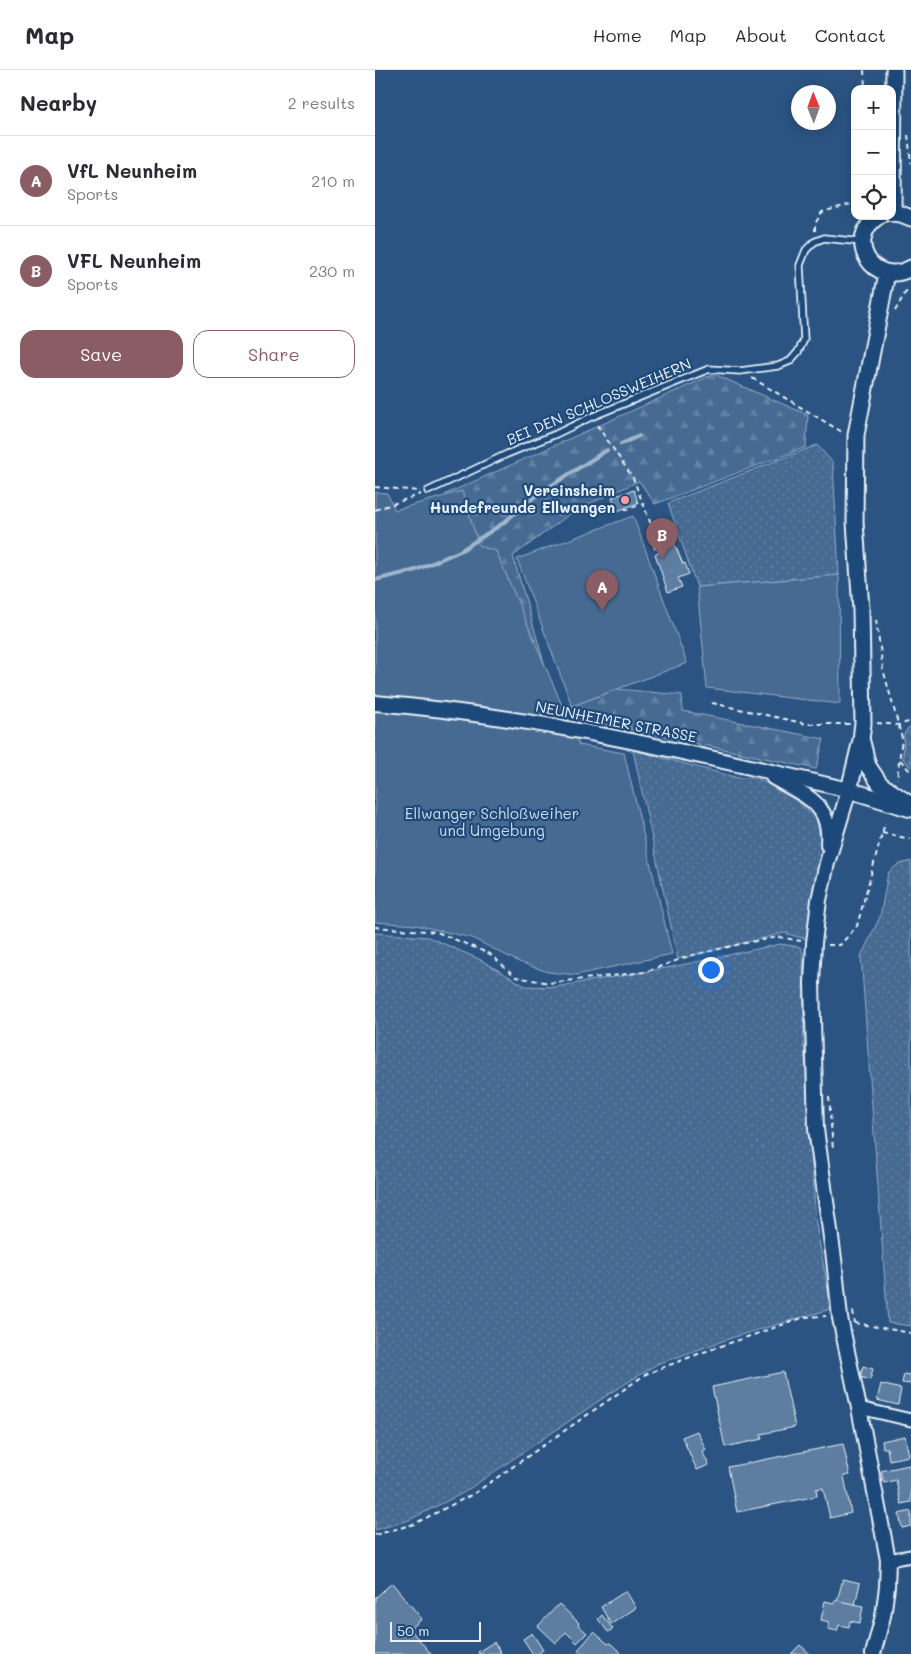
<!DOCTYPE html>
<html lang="en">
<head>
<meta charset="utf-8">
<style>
  body { margin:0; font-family:Mali,sans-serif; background:#f7f7f7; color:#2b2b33 }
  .controls { position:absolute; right:15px; top:15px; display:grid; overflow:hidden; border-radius:10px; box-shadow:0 2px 12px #0003 }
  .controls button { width:45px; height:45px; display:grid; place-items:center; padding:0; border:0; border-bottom:1px solid #e1e1e2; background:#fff; color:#2b2b33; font:25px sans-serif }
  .compass { position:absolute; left:416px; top:15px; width:45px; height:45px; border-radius:50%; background:#fff; box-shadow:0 2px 12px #0003; rotate:359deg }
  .scale { position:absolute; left:15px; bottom:12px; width:91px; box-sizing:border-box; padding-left:5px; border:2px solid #e8f1f8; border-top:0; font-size:14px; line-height:18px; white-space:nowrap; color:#e8f1f8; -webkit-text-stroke:4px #1f4a7a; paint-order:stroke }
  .you { position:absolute; left:335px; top:899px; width:18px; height:18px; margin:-12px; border:4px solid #fff; border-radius:50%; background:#1a73e8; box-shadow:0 0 0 8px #1a73e833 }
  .badge { display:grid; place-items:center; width:32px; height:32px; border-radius:50%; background:#8a5d65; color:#fff; font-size:16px; font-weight:700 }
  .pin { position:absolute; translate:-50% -41px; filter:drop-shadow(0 1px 2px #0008) }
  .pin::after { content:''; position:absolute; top:26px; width:18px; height:15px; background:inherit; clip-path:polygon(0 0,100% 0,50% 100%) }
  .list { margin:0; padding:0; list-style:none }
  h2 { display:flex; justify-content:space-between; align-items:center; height:65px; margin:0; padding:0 20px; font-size:21px }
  h2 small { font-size:16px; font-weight:400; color:#7c7c81 }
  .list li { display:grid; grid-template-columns:32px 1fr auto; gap:15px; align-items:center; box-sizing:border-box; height:90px; padding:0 20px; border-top:1px solid #e1e1e2 }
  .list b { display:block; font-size:19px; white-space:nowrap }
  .list p { margin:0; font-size:16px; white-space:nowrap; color:#7c7c81 }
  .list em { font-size:16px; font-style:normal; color:#7c7c81 }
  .actions { display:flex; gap:10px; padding:15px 20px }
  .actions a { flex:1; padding:11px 0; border:1px solid #8a5d65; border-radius:15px; text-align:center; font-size:18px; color:#8a5d65 }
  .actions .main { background:#8a5d65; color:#fff }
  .icon { flex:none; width:28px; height:28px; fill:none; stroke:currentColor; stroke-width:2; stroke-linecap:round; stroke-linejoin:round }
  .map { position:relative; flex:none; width:536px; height:1584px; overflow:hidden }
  header { display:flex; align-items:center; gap:30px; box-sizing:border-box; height:70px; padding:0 25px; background:#fff; border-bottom:1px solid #e1e1e2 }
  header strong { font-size:24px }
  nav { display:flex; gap:28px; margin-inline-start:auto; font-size:18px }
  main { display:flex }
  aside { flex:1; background:#fff }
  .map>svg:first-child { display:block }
</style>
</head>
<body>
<header>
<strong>Map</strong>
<nav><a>Home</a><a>Map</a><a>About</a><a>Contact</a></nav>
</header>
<main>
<aside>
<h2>Nearby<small>2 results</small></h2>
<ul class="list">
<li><span class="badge">A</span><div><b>VfL Neunheim</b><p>Sports</p></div><em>210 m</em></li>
<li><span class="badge">B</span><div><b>VFL Neunheim</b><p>Sports</p></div><em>230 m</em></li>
</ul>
<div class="actions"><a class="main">Save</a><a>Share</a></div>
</aside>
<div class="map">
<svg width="536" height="1584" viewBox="0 0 536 1584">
  <defs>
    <pattern id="grass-dots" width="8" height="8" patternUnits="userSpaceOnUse" patternTransform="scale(1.25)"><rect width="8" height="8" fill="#476b93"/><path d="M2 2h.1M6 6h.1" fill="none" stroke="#6281a3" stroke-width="1.8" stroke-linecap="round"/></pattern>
    <pattern id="forest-firs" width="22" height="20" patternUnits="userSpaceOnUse" patternTransform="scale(1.25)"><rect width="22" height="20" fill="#476b93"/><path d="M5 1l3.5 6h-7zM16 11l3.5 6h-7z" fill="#6281a3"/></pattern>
  </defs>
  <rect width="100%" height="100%" fill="#2b5482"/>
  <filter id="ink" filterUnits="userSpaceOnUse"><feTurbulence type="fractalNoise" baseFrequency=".02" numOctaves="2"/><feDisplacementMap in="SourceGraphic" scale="10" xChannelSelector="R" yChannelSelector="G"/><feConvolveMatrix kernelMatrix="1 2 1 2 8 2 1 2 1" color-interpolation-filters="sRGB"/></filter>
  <g filter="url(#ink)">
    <g fill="url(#grass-dots)" stroke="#98aec6">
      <path d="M442,375l16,18 6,112 -142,12 -29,-84z"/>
      <path d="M536,657v41l-8,-9 1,-25 4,-6z"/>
      <path d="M258,680l105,28h19l40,23 19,17 6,27 -16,94 -22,-6 -106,26z"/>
      <path d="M536,791v465l-23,-3 -27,-367 19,-39 8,-44 9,-8z"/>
      <path d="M0,863l53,4 51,22 46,27 30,1 117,-20 108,-23 20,3 3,6 1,92 12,179 15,83 -1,2 -6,2 -87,25 -80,28 -45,28 -149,101 -54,27 -34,10z"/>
    </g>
    <g fill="url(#forest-firs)" stroke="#98aec6">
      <path d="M339,304l94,41 -2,32 -151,57 -16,-23 -65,30 -61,45 39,134 -104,-132 -2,-64z"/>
      <path d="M242,619l65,6 1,16 141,28 -8,30 -243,-52 -1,-11z"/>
    </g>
    <g fill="#476b93" stroke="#98aec6">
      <path d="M87,421l17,55 17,5 83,194 45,8 48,201 -96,21 -28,-3 -29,-10 -47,-24 -56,-13 -41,-3v-430l12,1 8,17z"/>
      <path d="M258,446l54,147 -115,43 -55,-147z"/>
      <path d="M464,505l1,129 -133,-16 -10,-101z"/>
    </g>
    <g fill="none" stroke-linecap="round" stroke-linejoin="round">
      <g stroke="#a0b6cb" stroke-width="4">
        <path d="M246,374l18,-8"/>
        <path d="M0,510l41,-10 44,-19 42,-27 36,-30 69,-44"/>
      </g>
    </g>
    <g fill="#5d7da1" stroke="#e8f1f8">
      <path d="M259,420l4,13 -21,8 -5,-14z"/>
      <path d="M296,466l12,28 2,-1 4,11 -11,4 4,9 -14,5 -13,-38 4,-1 -4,-11z"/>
      <path d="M488,1296l10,3 -3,11 -10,-3z"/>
      <path d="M408,1302l12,55 -34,7 1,5 -37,8 -13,-60z"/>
      <path d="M529,1304l7,1v9l-9,-1z"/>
      <path d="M506,1314l20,5 -3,16 -21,-5z"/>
      <path d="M322,1361l9,19 -4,1 7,14 -12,5 -15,-33z"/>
      <path d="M530,1366l4,20 -20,4 -2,-12h-4l-1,-7z"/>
      <path d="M468,1374l7,31 -6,1 7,37 -21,5 -7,-30 -7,1 1,7 -80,16 -9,-45z"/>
      <path d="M534,1395l2,7v30l-10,2 -5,-24 -12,3 -3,-12z"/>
      <path d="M536,1441v15l-9,2 -3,-14z"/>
      <path d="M468,1509l17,4 -5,22 -18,-4z"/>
      <path d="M17,1513l30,36 -12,10 21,25h-56v-56z"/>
      <path d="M251,1521l10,17 -25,16 -10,-17z"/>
      <path d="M460,1530l28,6 -3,17 -10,-2 -1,6 -10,-2 -2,6 -9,-2 1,-7 -8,-2 4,-19 9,2z"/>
      <path d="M184,1534l20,19 -1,2 9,8 -10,10 -11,-11 -10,11 -18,-17z"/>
      <path d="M227,1545l11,14 -5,3 -10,-13z"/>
      <path d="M219,1562l14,12 2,-1 12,11h-40l-4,-4z"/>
      <path d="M157,1563l11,17 -6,4h-4l-10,-15z"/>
      <path d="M119,1572l7,11 -22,1 -1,-2z"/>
      <path d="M425,1575l10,9h-19z"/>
    </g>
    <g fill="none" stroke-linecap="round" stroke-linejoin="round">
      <defs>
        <path id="service" d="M53,421l79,-37 49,-20 35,-17 118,-48 31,2 38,-5 12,-5 8,-9 6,-12 -4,-75 6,-15 8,-8 10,-4 38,4"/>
        <g id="minor">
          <path d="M484,1338l52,12"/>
          <path d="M513,1490l23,-4"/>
        </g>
        <g id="tertiary">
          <path d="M0,633c161,13 317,50 474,87l-22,73 -8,37 -5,43 -2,40 4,146 18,130 6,59 19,90 29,152 -1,27 -4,29 -10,38"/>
          <path d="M398,707c30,18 59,25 55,68"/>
        </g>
        <g id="secondary">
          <path d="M517,143l9,1 10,4"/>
          <path d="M518,143l1,-143"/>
          <path d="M504,146c-36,23 -6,73 32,52"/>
          <path d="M512,203l-31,162 -1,87 6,88 2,113 -2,17 -12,50 62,19"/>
          <path d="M487,672l6,24 12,18 31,21"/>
        </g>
      </defs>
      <use href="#service" stroke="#e8f1f8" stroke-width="9"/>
      <use href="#minor" stroke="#e8f1f8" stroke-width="15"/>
      <use href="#tertiary" stroke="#e8f1f8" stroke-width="18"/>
      <use href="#secondary" stroke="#e8f1f8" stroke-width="19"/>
      <g stroke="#e8f1f8" stroke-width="2" stroke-dasharray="5 4" stroke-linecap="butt">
        <path d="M489,0l1,19"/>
        <path d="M533,65l3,28"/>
        <path d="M440,161v-7l7,-12 33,-9"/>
        <path d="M520,241l10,-18 6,-4"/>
        <path d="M377,308l90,54"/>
        <path d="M222,355l36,53 19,49 8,-3"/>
        <path d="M0,417l45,4"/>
        <path d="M250,438l1,2 18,-7"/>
        <path d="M0,440l46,-16"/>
        <path d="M277,457l1,17 4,9"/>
        <path d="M501,550l7,49 19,69 -5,41"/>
        <path d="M337,633l95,21h43"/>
        <path d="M502,653l22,2 12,-4"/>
        <path d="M525,690l11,12"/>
        <path d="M507,763l29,6"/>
        <path d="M0,857l62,5 53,22 26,23 33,6 96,-11 44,-16 56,-13 34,-6 22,4"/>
        <path d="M453,875h12l17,-19 28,-103"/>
        <path d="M454,1027l4,53"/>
        <path d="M478,1241l2,12"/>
        <path d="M480,1253l56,10"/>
        <path d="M0,1465l39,-11 61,-31 171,-119 55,-21 104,-36 21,-1"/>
      </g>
      <use href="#service" stroke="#1f4a7a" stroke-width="5.5"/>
      <use href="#minor" stroke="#1f4a7a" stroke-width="11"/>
      <use href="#tertiary" stroke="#1f4a7a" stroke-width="14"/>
      <use href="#secondary" stroke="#1f4a7a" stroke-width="15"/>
    </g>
  </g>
  <circle fill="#ff9aa2" stroke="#1f4a7a" stroke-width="2" cx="250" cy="430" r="5"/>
  <g text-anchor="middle" stroke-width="4.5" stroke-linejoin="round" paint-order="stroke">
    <g font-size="15" fill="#e8f1f8" stroke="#1f4a7a">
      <text transform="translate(224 332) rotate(-23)" y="5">BEI DEN SCHLOSSWEIHERN</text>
      <text transform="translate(241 652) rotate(11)" y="5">NEUNHEIMER STRASSE</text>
    </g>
    <g font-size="15" font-weight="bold" fill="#e8f1f8" stroke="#1f4a7a" text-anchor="end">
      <text x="240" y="426">Vereinsheim<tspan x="240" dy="17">Hundefreunde Ellwangen</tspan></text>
    </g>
    <g font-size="15" fill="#d0dde9" stroke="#1f4a7a">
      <text x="117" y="749">Ellwanger Schloßweiher<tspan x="117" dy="17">und Umgebung</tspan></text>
    </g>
  </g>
</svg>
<div class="controls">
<button>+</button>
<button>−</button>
<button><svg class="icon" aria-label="locate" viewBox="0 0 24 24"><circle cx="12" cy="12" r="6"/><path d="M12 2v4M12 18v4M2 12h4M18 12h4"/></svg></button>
</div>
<svg class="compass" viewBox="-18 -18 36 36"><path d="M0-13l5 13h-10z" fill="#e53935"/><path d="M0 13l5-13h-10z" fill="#7c7c81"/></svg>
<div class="scale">50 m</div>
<div class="you"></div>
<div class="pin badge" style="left:227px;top:541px">A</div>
<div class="pin badge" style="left:287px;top:489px">B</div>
</div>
</main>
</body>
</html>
